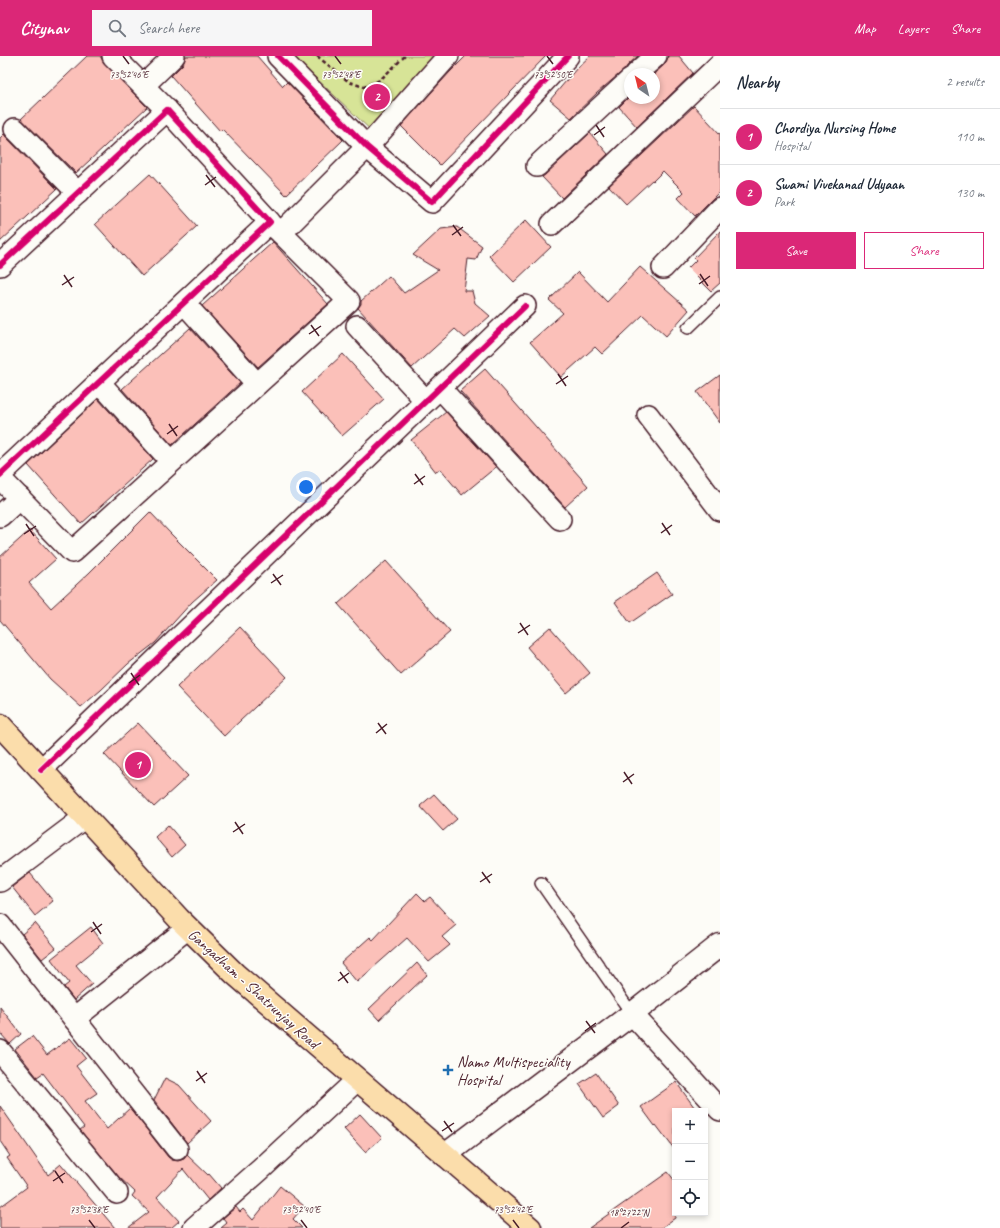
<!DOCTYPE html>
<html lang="en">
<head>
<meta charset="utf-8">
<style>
  body { margin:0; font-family:Caveat,sans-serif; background:#f6f6f7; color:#1f2937 }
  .controls { position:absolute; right:12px; bottom:12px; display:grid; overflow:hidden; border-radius:0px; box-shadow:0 2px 6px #0003 }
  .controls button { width:36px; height:36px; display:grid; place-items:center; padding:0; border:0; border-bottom:1px solid #e0e1e3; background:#fff; color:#1f2937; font:20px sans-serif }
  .compass { position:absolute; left:624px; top:12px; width:36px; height:36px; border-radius:50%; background:#fff; box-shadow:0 2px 6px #0003; rotate:325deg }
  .you { position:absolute; left:306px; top:431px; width:14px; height:14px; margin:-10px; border:3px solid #fff; border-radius:50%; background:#1a73e8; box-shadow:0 0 0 6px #1a73e833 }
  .badge { display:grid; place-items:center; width:26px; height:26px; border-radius:50%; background:#db2777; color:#fff; font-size:13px; font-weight:700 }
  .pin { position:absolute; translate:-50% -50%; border:2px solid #fff; box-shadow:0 1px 4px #0006 }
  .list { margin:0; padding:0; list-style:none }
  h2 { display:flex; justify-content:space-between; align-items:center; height:52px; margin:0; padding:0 16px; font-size:17px }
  h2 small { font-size:13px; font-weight:400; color:#747a83 }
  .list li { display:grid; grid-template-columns:26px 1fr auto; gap:12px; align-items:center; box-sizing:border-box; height:56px; padding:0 16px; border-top:1px solid #e0e1e3 }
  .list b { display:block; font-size:15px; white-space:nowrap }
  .list p { margin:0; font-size:13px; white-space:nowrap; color:#747a83 }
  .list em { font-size:13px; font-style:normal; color:#747a83 }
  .actions { display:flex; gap:8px; padding:12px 16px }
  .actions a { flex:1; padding:9px 0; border:1px solid #db2777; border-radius:0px; text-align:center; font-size:14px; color:#db2777 }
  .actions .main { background:#db2777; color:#fff }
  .icon { flex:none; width:22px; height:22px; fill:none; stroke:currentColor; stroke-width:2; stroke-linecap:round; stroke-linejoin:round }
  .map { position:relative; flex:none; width:720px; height:1172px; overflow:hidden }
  header { display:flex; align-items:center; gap:24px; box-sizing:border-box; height:56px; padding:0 20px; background:#db2777; color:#fff }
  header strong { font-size:19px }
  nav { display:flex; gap:22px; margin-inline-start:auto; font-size:14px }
  .search { width:280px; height:36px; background:#f6f6f7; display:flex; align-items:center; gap:10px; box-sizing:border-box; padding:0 14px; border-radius:0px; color:#747a83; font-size:15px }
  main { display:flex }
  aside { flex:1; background:#fff }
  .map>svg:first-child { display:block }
</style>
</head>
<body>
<header>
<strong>Citynav</strong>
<div class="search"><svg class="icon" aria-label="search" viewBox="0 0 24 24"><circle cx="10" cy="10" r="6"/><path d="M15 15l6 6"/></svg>Search here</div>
<nav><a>Map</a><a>Layers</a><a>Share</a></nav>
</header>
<main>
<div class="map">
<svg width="720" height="1172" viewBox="0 0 720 1172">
  <rect width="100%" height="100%" fill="#fdfcf7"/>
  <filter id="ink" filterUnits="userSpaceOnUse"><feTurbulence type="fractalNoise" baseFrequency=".025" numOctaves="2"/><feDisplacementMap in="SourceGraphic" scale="8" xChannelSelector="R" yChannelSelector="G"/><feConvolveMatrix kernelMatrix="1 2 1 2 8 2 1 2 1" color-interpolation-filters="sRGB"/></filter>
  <g filter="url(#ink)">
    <path fill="#d7e497" stroke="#908261" d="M293,0h165l-79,82z"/>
    <g fill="#fbc0b9" stroke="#4a1f2b">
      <path d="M87,0h13l5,8 42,43 -71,66 -55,-54z"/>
      <path d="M186,0h71l26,30 4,-4 56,58 -57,55 -64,-66 -2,2 -49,-55 12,-12z"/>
      <path d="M466,0h80l-106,109 -39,-39 49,-54z"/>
      <path d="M590,0h48l-10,9 -3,4 -28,24 -26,25 -21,-18 27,-32z"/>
      <path d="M668,0h11l14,17 -56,54 -18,-20 11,-11v2h24v-24l10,-9 3,-5z"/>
      <path d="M694,50l26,28v57l-25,25 -17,-18 6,-6 -21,-21 -10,10 -1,-1 -26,24 -17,-18z"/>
      <path d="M590,77l18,21 -46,44 -20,-21 3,-2z"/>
      <path d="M4,78l2,3 51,52 -57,53v-104z"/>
      <path d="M150,118l47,52 -55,50 -47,-52z"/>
      <path d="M526,164l25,27 -37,35 -25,-26z"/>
      <path d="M457,171l25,19 -6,14 -8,-1 -4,32h8l3,12 15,13 -25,22 -10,-9 -43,39 -54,-60 3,-4v-3l28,-25 15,17 34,-23 -25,-15 28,-26z"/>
      <path d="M720,175v52l-9,8 -23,-23 8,-8 -2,-2z"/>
      <path d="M273,186l55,62 -70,63 -56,-61z"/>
      <path d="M640,211l49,43 -23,26 -23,-21 -41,39 -7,-7 -34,30 -31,-35 33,-29 -14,-13 29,-28 29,30z"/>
      <path d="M190,272l50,55 -68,62 -50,-56z"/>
      <path d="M343,298l41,45 -42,37 -40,-44z"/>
      <path d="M485,313l103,117 -23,21 -105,-116z"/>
      <path d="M720,319v48l-23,-31z"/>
      <path d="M98,343l55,60 -72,65 -53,-59z"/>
      <path d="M446,356l50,55 -34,28 -22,-26 -4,3 -25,-32z"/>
      <path d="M150,456l21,22 46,46 -25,22 -37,41 -27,21 -27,26 -20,17 -31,-28 -50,-59v-63l30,-27 26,29 -27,24 22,25 38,-35z"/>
      <path d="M386,505l64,71 -49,43 -63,-71z"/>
      <path d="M657,517l15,21 -42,29 -15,-21z"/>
      <path d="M240,571l47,50 -63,59 -47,-49z"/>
      <path d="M550,571l40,46 -24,20 -39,-46z"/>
      <path d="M138,667l50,53 -34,31 -50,-53z"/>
      <path d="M434,738l23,25 -14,12 -23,-25z"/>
      <path d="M168,769l17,20 -13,12 -17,-20z"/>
      <path d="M30,817l23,28 -18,15 -23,-29z"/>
      <path d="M417,837l8,8 5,-4 26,28 -14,12 8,8 -21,17 -22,-24 -50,44 -16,-19 29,-26 3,3z"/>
      <path d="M35,867l21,25 -14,11 -20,-25z"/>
      <path d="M91,871l12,16 -27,22 16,19 -18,16 -10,-13 5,-4 -18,-24z"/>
      <path d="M417,907l10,12 -48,45 -10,-11z"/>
      <path d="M0,951l21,27 -11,10 -10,-11z"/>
      <path d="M32,980l15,19 23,-17 5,6 11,14 -10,8 21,27 -12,8 22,28 23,-21 38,49 4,3 6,1 6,-2 3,-4 21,20 1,-1 12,14 -13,12 -25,-31 -26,28 22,24 -8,7h-43l21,-16 -17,-16 3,-4 -16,-15 -39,-47 4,-3 -41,-54 -6,4 -22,-28z"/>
      <path d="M596,1017l23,33 -16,12 -24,-34z"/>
      <path d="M165,1022l14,7 32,36 -24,22 -33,-43z"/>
      <path d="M676,1026l21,29h-22v39l-19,-25 -1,1 -14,-19z"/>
      <path d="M0,1050l48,69 13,-11 54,64h-115v-21l27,-20 -20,-29 3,-2 -10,-15z"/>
      <path d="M360,1058l22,24 -17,14 -21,-23z"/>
      <path d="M668,1116l7,9v37l-14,10h-72z"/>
      <path d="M280,1130l24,20 -11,13 9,9h-81l6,-5 -4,-5 13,-11 4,5 3,-3 10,11z"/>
    </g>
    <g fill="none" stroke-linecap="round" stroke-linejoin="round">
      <defs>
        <g id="service">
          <path d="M688,272l32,-31"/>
          <path d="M541,827l91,131"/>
        </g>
        <g id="minor">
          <path d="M113,0l54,54"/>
          <path d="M278,0l89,91 65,55 136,-146"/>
          <path d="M636,18l20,-18"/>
          <path d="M143,30l31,-30"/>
          <path d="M15,73l63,64"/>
          <path d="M537,110l93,-86"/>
          <path d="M271,168l10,9 86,-86 81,-91"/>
          <path d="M552,168l168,-160"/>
          <path d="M0,209l167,-155 103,112 -270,253"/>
          <path d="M663,212l57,-60"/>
          <path d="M184,247l73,81"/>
          <path d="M357,270l69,75"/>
          <path d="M99,326l72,79"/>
          <path d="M440,332l120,131"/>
          <path d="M648,359l72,95"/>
          <path d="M0,422l72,74 277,-251 -68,-68"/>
          <path d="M0,460l20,-18"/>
          <path d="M41,714l484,-464"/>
          <path d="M0,825l85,-64"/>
          <path d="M0,869l177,224"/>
          <path d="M632,958l88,96"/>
          <path d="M74,963l114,-91"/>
          <path d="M0,995l117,142"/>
          <path d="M194,1172l66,-58 97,-90"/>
        </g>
        <path id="tertiary" d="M445,1099l187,-141 88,-69"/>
        <path id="primary" d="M0,669l179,194 56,55 295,254"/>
      </defs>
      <use href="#service" stroke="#4a1f2b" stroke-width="14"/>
      <use href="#minor" stroke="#4a1f2b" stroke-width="24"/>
      <use href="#tertiary" stroke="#4a1f2b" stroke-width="25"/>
      <use href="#primary" stroke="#4a1f2b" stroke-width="25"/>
      <path stroke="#4a1f2b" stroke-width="2.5" stroke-dasharray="4 3" stroke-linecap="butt" d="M317,0l32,26 15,5 16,-7 25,-24"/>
      <use href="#service" stroke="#fdfcf7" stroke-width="11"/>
      <use href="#minor" stroke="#fdfcf7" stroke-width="21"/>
      <use href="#tertiary" stroke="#fdfcf7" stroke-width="22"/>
      <use href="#primary" stroke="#fbddab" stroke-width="22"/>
      <defs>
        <g id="cycleway">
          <path d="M278,0l89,91 65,55 136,-146"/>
          <path d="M0,209l167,-155 103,112 -270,253"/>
          <path d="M41,714l484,-464"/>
        </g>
      </defs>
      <use href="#cycleway" stroke="#fdfcf7" stroke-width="8"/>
      <use href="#cycleway" stroke="#d6006c" stroke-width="6"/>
    </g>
  </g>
  <path fill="none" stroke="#4a1f2b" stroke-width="1.5" d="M123,0l6,8M335,0l6,8M547,0l6,8M596,69l8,12M594,79l11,-8M206,119l9,12M205,129l11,-8M453,169l8,11M452,179l11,-8M700,218l8,12M64,219l8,12M699,228l11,-8M62,229l12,-8M311,269l8,11M309,278l12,-8M558,318l8,12M556,328l12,-8M169,368l8,12M167,378l11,-8M415,418l8,11M414,428l11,-8M662,467l8,12M26,468l8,12M661,477l11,-8M24,478l12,-8M273,518l8,11M271,527l12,-8M520,567l8,12M518,577l12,-8M131,617l8,12M129,627l11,-8M378,667l8,11M376,677l11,-9M624,716l8,12M623,726l11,-8M235,766l8,12M233,776l12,-8M482,816l8,11M480,826l12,-8M93,866l8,12M91,876l11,-8M340,916l8,11M338,925l11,-8M586,965l9,12M585,975l11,-8M197,1015l8,12M196,1025l11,-8M444,1065l8,11M442,1075l12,-8M55,1115l8,12M53,1125l12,-8M89,1164l6,8M301,1164l6,8M513,1164l6,8M621,1172l8,-6"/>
  <path fill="#1f6fb2" stroke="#fdfcf7" stroke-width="1.5" d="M446 1008h4v4h4v4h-4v4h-4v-4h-4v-4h4z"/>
  <g text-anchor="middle" stroke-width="3" stroke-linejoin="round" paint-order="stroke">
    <g font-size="16" fill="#4a1f2b" stroke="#fdfcf7">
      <text transform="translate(254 932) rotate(42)" y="6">Gangadham - Shatrunjay Road</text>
    </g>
    <g font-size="16" fill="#4a1f2b" stroke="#fdfcf7" text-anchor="start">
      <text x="457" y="1011">Namo Multispeciality<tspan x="457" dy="18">Hospital</tspan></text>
    </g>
  </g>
  <g font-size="10" text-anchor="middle" fill="#4a1f2b" stroke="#fdfcf7" stroke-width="3" stroke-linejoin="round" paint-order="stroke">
    <text x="129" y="22">73°52'46"E</text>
    <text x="341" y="22">73°52'48"E</text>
    <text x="553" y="22">73°52'50"E</text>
    <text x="89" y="1157">73°52'38"E</text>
    <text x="301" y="1157">73°52'40"E</text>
    <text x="513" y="1157">73°52'42"E</text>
    <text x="629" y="1160">18°27'22"N</text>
  </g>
</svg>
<div class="controls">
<button>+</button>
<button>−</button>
<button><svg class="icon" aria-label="locate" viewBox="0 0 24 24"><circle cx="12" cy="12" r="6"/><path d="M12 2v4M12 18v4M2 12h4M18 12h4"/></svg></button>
</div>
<svg class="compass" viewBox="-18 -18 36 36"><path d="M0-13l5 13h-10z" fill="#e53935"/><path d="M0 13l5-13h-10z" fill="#747a83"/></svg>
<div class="you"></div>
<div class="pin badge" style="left:138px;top:709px">1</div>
<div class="pin badge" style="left:377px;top:41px">2</div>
</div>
<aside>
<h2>Nearby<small>2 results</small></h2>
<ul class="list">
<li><span class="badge">1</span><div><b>Chordiya Nursing Home</b><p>Hospital</p></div><em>110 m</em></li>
<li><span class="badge">2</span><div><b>Swami Vivekanad Udyaan</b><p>Park</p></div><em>130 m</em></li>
</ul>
<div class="actions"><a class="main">Save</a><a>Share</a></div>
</aside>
</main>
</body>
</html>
